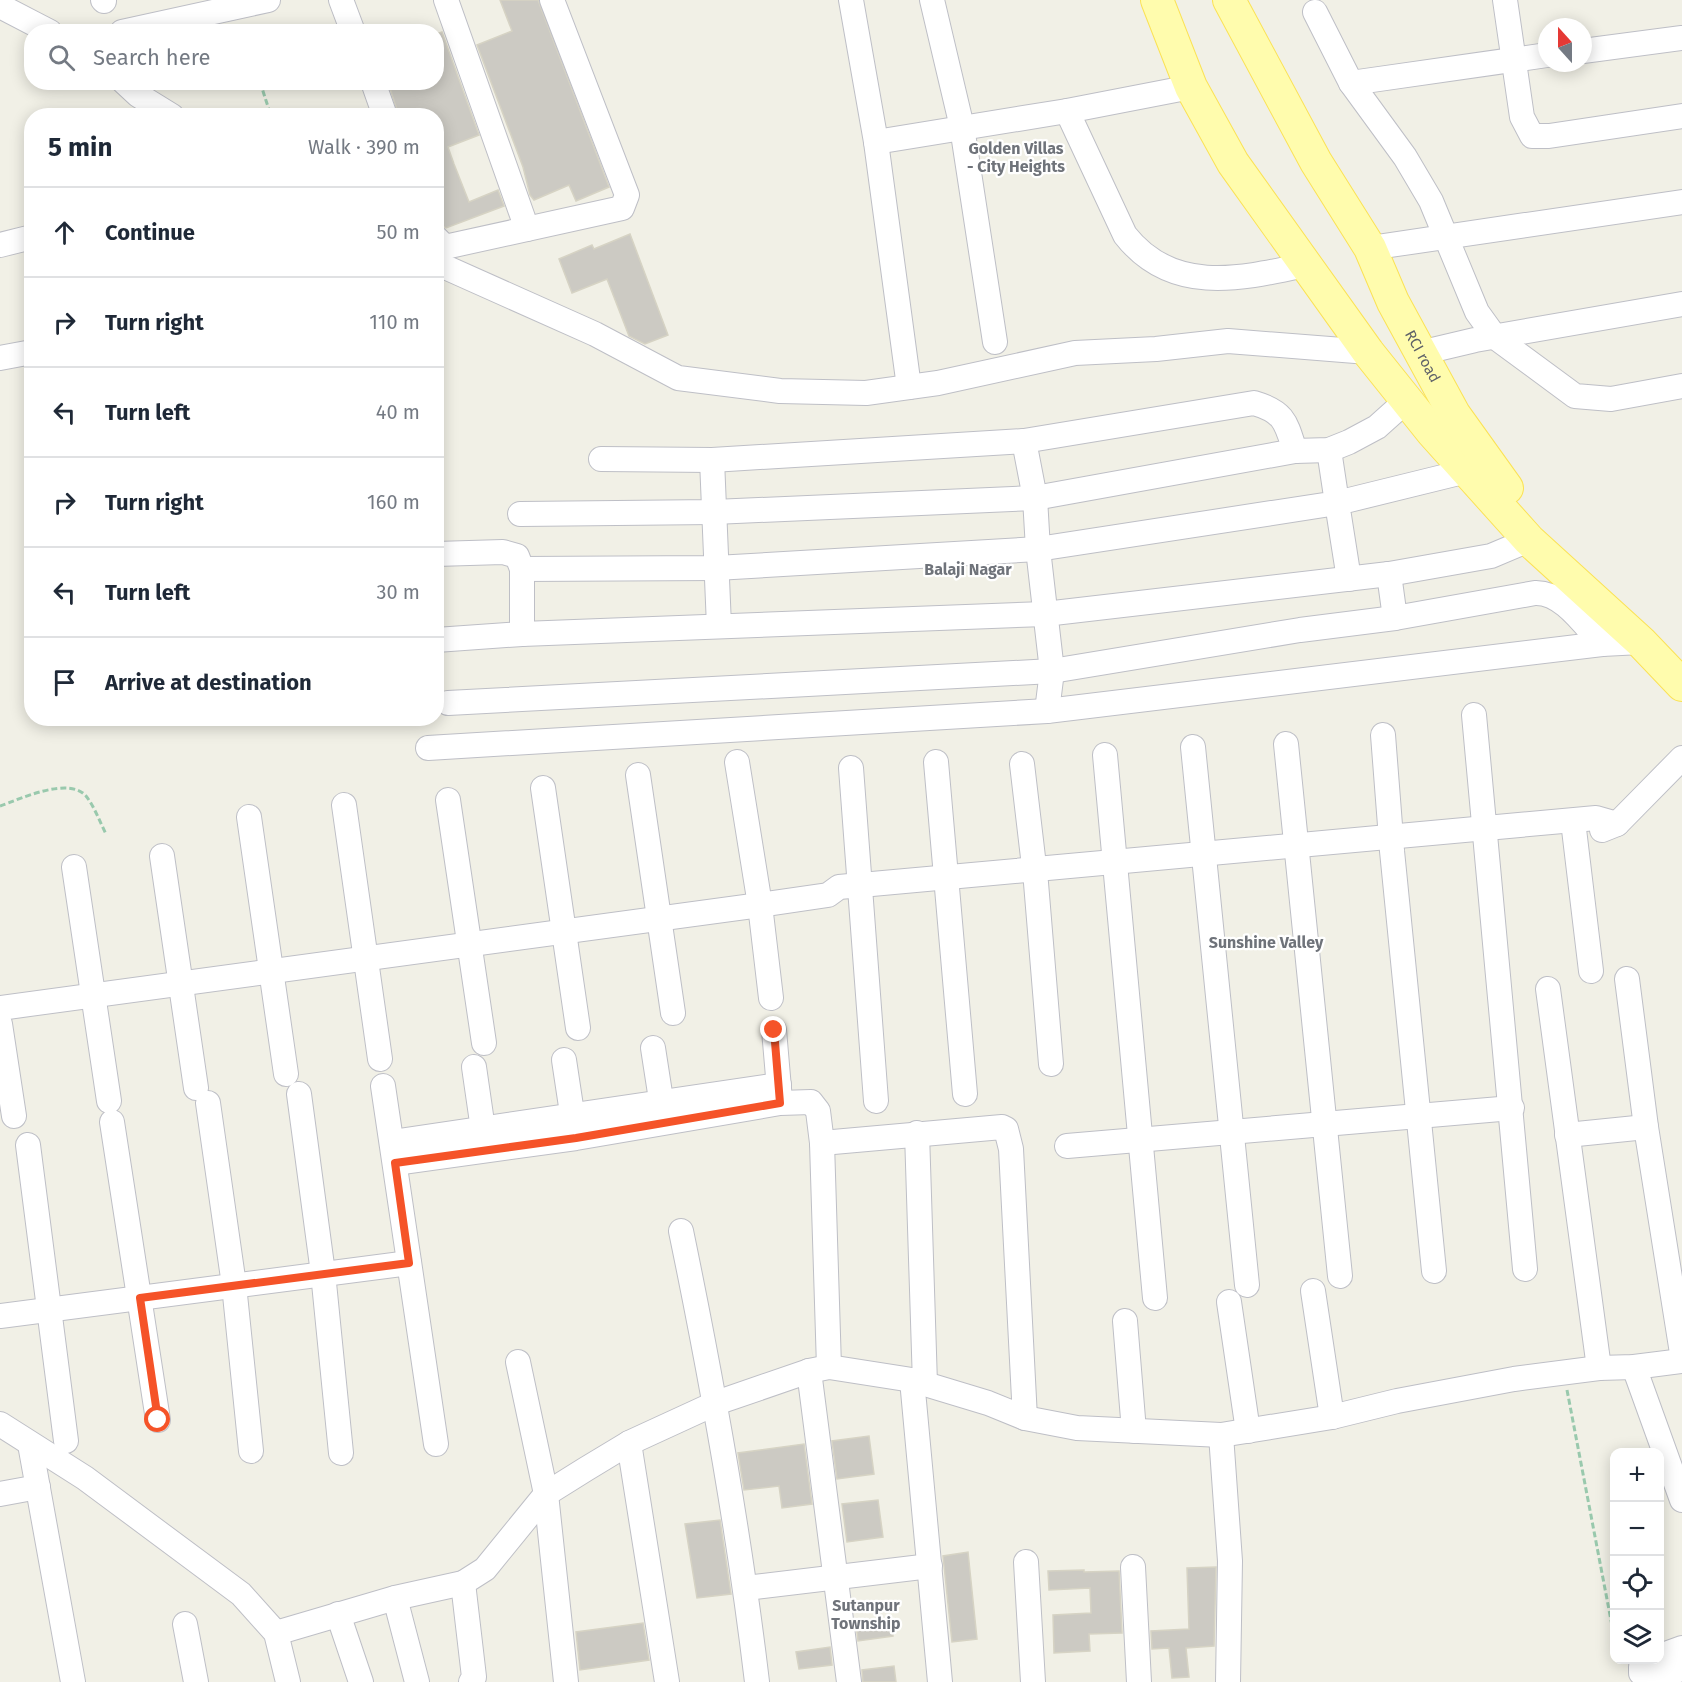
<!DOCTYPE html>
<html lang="en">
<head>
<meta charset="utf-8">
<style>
  body { margin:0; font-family:"Fira Sans",sans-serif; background:#f6f6f7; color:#1f2937 }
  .controls { position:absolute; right:18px; bottom:18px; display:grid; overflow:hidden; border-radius:12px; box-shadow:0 3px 15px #0003 }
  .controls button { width:54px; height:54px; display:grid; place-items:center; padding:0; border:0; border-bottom:2px solid #e0e1e3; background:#fff; color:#1f2937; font:30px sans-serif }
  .compass { position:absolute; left:1538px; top:18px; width:54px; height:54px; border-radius:50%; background:#fff; box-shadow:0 3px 15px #0003; rotate:339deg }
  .stop { position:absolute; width:18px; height:18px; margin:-14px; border:4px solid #f55328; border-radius:50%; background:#fff }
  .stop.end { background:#f55328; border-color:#fff; box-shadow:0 2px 6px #0008 }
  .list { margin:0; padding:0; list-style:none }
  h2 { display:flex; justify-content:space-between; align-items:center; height:78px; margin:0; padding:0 24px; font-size:26px }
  h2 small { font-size:20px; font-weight:400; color:#747a83 }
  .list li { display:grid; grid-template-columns:39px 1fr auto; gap:18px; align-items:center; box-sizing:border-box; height:90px; padding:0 24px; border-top:2px solid #e0e1e3 }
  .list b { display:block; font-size:22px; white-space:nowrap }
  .list em { font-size:20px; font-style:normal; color:#747a83 }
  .icon { flex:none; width:33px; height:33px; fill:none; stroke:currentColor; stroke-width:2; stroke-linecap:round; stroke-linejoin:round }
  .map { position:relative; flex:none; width:1682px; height:1682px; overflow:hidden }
  .search { position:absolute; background:#fff; box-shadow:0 3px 15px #0003; left:24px; top:24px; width:420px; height:66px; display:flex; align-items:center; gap:15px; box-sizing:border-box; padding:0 21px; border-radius:24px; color:#747a83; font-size:22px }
  .panel { position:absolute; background:#fff; box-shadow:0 3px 15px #0003; left:24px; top:108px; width:420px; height:618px; border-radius:24px }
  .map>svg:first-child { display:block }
</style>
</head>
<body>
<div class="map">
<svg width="1682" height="1682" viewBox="0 0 1682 1682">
  <rect width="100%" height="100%" fill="#f1f0e6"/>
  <g fill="#cccac3" stroke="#d6d3c4" stroke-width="1.5">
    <path d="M500,0h38l71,187 -33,14 -7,-16 -35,15 -4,-5 -7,-28 -46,-122 35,-14z"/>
    <path d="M442,32l37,103 -31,12 6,17 15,38 29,-12 6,16 -58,22 -10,-7v-105h-37l-11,-34h48v-48z"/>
    <path d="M630,234l38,101 -23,9 -16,-8 -22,-57 -35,14 -13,-34 33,-14 2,4z"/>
    <path d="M869,1436l5,38 -37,5 -5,-38z"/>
    <path d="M804,1444l8,60 -30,4 -3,-22 -35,4 -6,-37z"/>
    <path d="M878,1500l5,37 -36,5 -5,-38z"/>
    <path d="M720,1520l11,74 -34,4 -12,-74z"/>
    <path d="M968,1552l9,87 -25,3 -9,-86z"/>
    <path d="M1216,1567l-2,79 -28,2 3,29 -17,1 -3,-30 -17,1 -1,-18 38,-2 -2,-61z"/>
    <path d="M1084,1570v2l35,-1 3,62 -33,1 1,17 -36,2 -1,-38 38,-2 -1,-25 -41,2 -1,-19z"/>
    <path d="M891,1618l2,18 -35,5 -2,-18z"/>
    <path d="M643,1623l6,37 -69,10 -4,-38z"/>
    <path d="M830,1647l2,18 -33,4 -3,-17z"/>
    <path d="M894,1666l2,16h-33l-1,-12z"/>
  </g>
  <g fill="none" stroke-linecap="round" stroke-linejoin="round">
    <defs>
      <g id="minor">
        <path d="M103,0l1,1"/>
        <path d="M341,0l12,32"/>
        <path d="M446,0l81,229"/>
        <path d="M851,0l25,142 33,245"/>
        <path d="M932,0l30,127 33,215"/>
        <path d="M1505,0l17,117 10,19h17l133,-20"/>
        <path d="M0,6l50,26"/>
        <path d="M1315,12l36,71 54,74 26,44 46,111 18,25 80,59 36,3 71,-13"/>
        <path d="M122,32l146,-32"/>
        <path d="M1583,51l99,-13"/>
        <path d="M124,82l14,13 34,21"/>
        <path d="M373,82l12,34"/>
        <path d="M1351,83l196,-28"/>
        <path d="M1067,111l58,124c47,60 115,44 180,30"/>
        <path d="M876,142l191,-31 124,-24"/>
        <path d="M436,238l9,9 177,-39 5,-13 -75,-195"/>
        <path d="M0,245l32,-8"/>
        <path d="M1370,248l312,-46"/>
        <path d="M436,263l159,71 83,44 102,13 86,2 72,-10 137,-30 81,-4 72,-8 140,11"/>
        <path d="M1420,353l55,-13 207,-36"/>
        <path d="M0,358l32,-6"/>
        <path d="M1024,441l11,57 3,51 14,122 -5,40"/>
        <path d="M601,459l111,1 312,-19 230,-38c31,9 32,20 41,48"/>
        <path d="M712,460l7,166"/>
        <path d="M520,514l194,-2 321,-14 260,-47 34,-1 20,-8 28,-15 29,-26"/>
        <path d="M436,554l67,-2 14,4 5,13v65"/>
        <path d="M522,569l194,-1 322,-19 299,-46 -8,-53"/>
        <path d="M1389,574l6,44"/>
        <path d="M1349,579l-12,-76 130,-32"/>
        <path d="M436,640l86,-6 523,-20 344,-40 102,-18 38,-16"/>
        <path d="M448,703l604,-32 248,-41 95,-12 140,-25c28,-1 49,32 67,51"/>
        <path d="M1474,715l51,554"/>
        <path d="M1383,735l9,116 42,420"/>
        <path d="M1286,744l54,532"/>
        <path d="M1193,747l54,538"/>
        <path d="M428,748l619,-37 555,-67 39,-2"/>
        <path d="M1105,755l50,543"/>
        <path d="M737,762l23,143 11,93"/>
        <path d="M936,762l29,332"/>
        <path d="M1022,764l14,119 15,181"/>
        <path d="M851,768l25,333"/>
        <path d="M638,775l35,238"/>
        <path d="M543,788l35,240"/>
        <path d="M448,800l36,243"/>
        <path d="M344,805l36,254"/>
        <path d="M249,817l37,257"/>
        <path d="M1573,821l18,150"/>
        <path d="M1602,830l15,-6 65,-66"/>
        <path d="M162,856l34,232"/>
        <path d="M74,867l35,234"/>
        <path d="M1627,979l19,148 36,226"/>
        <path d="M1548,989l51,379"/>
        <path d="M0,1008l760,-103 68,-10 11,-8 757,-69 21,6"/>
        <path d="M0,1024l14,92"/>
        <path d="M774,1030l6,70"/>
        <path d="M653,1048l11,71"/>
        <path d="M564,1060l11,73"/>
        <path d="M474,1067l11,76"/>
        <path d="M383,1086l53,358"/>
        <path d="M299,1094l24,179 18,180"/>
        <path d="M208,1103l26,182 17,166"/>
        <path d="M112,1122l46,298"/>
        <path d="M917,1133l8,251"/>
        <path d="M1567,1135l79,-8"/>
        <path d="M392,1142l387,-57"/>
        <path d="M822,1143l180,-16 4,2 5,20 14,269"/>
        <path d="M28,1145l38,296"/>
        <path d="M1067,1146l445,-38"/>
        <path d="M395,1163l181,-25 204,-35 31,-1 7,9 4,32 7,224"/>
        <path d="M681,1231c31,150 58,299 76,451"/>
        <path d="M1313,1291l19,126"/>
        <path d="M1229,1302l19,129"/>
        <path d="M0,1316l409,-53"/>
        <path d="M1125,1321l9,110"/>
        <path d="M518,1362l28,132 20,188"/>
        <path d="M1634,1367l48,133"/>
        <path d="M809,1371l40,311"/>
        <path d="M912,1380l28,302"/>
        <path d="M0,1424l85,54 156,116 35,39 12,49"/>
        <path d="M1221,1435l9,126 -2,121"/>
        <path d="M629,1443l38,239"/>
        <path d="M30,1444l43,238"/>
        <path d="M0,1494l38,-7"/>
        <path d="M1026,1562l7,120"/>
        <path d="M1133,1567l6,115"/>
        <path d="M463,1583l11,94 -3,5"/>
        <path d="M746,1588l184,-22"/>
        <path d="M395,1598l22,84"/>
        <path d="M338,1614l23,68"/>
        <path d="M185,1624l11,58"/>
        <path d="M276,1633l119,-35 68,-15 22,-14 61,-75 40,-25 43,-26 87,-40 93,-32 20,-4 83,13 76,23 37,15 52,10 144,7 111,-18 65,-16 117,-22 85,-11 35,-1 48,-6"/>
        <path d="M1660,1656l22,-8"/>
        <path d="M1650,1660l-9,7v6l8,6 33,-10"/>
      </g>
      <g id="major">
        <path d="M1157,0l34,87 42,76 135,189 64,80 97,108 112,102 41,43"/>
        <path id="s1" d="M1229,0l87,162 54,86 23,54 61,112 53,74"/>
      </g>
    </defs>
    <use href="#minor" stroke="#bebfc6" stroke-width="26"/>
    <use href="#major" stroke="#fbe255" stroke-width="34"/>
    <g stroke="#99c9ad" stroke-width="3" stroke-dasharray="6 3" stroke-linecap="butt">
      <path d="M260,82l11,34"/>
      <path d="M0,806c20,-7 69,-30 86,-10 8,10 14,26 20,38"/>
      <path d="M1567,1390l47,246"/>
    </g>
    <use href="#minor" stroke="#fff" stroke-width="24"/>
    <use href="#major" stroke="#fffcad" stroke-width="32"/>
  </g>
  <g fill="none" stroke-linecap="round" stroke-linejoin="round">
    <path stroke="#f55328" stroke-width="8" d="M158,1420l-18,-122 269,-35 -14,-100 181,-25 204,-35 -6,-73"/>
  </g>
  <g text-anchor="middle" stroke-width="4.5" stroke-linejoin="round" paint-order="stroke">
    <g font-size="15" fill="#5e6168" stroke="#fff">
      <text dy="5" stroke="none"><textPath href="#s1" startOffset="406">RCI road</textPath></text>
    </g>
    <g font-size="16" font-weight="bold" fill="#6f737a" stroke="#fff">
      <text x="1016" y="154">Golden Villas<tspan x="1016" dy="18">- City Heights</tspan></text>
      <text x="968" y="575">Balaji Nagar</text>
      <text x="1266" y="948">Sunshine Valley</text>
      <text x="866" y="1611">Sutanpur<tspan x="866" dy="18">Township</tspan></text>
    </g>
  </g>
</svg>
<div class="controls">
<button>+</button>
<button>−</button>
<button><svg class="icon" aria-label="locate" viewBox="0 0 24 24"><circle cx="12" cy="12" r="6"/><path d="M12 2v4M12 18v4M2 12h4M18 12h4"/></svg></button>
<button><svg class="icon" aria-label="layers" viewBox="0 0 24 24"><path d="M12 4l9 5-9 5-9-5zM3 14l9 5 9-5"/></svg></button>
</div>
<svg class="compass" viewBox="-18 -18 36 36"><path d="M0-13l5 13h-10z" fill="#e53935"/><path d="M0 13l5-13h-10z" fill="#747a83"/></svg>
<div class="stop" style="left:158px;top:1420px"></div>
<div class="stop end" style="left:774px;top:1030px"></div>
<div class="search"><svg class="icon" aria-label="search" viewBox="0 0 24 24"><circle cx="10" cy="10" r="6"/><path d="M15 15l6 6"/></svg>Search here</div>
<section class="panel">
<h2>5 min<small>Walk · 390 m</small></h2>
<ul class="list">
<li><svg class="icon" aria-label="ahead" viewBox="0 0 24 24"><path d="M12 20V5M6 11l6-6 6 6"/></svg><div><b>Continue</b></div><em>50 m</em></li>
<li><svg class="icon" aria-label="right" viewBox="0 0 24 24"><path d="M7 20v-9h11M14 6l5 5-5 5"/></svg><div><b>Turn right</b></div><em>110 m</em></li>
<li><svg class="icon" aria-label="left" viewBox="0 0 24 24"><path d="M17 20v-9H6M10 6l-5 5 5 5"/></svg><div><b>Turn left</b></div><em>40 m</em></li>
<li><svg class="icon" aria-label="right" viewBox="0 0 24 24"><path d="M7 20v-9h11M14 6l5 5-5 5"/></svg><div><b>Turn right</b></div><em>160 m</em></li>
<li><svg class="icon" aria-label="left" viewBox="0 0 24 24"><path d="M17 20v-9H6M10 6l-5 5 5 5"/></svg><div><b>Turn left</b></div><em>30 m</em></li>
<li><svg class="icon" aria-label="arrive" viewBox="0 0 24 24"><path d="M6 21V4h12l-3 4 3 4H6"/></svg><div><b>Arrive at destination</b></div></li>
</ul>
</section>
</div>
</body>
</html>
